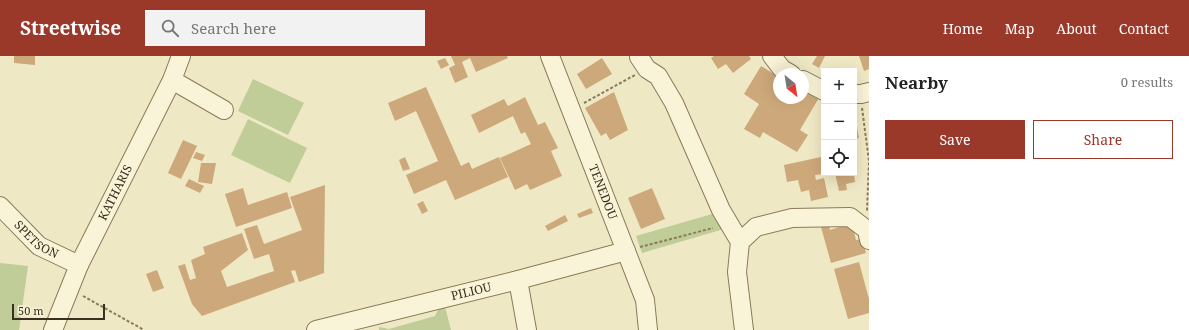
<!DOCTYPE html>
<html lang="en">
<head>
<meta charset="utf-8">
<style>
  body { margin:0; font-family:"Noto Serif",serif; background:#f2f2f2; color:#222 }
  .controls { position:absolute; right:12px; top:12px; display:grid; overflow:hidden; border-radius:0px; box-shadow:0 4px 16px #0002 }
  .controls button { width:36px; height:36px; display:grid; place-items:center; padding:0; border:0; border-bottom:1px solid #e0e0e0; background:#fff; color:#222; font:20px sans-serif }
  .compass { position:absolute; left:773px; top:12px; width:36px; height:36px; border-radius:50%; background:#fff; box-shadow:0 4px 16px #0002; rotate:150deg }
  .scale { position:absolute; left:12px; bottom:10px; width:93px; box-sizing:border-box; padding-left:4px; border:2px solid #3a301f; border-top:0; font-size:11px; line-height:14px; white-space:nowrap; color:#3a301f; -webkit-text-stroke:3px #f6f1d4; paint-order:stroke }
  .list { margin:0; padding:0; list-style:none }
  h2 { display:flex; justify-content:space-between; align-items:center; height:52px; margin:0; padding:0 16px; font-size:17px }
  h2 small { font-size:13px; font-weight:400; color:#767676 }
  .actions { display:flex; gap:8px; padding:12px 16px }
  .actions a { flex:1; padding:9px 0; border:1px solid #9a382a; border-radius:0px; text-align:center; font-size:14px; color:#9a382a }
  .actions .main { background:#9a382a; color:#fff }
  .icon { flex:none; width:22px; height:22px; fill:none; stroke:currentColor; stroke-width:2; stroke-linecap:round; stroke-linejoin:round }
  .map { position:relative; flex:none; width:869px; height:274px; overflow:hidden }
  header { display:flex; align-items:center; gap:24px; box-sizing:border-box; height:56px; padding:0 20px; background:#9a382a; color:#fff }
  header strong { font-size:19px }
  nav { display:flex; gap:22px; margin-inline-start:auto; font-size:14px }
  .search { width:280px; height:36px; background:#f2f2f2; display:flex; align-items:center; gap:10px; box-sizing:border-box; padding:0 14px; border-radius:0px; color:#767676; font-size:15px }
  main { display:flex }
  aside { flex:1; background:#fff }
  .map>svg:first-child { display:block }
</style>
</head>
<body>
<header>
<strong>Streetwise</strong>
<div class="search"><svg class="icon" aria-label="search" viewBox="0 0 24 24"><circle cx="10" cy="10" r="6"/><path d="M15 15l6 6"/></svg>Search here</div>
<nav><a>Home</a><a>Map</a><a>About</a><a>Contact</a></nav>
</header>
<main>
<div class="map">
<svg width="869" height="274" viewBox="0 0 869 274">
  <rect width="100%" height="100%" fill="#efe8c5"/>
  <g fill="#c0cd98">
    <path d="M253,23l51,24 -16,32 -50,-24z"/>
    <path d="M248,63l59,29 -17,35 -59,-28z"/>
    <path d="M712,158l12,15 -82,24 -6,-17z"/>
    <path d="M0,207l28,3 -9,64h-19z"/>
    <path d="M445,251l6,23h-72v-3l10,2 46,-13 3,-6z"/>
  </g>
  <g fill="#cda87a">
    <path d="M14,0h21v9l-21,-2z"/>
    <path d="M451,0h56l1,2 -32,14 -6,-14 -8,4 6,15 -13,6 -6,-15 6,-3z"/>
    <path d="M714,0h35l2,3 -18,14 -7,-9 -8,5 -7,-11z"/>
    <path d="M817,0h8l-6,12 -7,-4z"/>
    <path d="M859,0h10v13l-5,2z"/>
    <path d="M445,2l4,7 -8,4 -4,-8z"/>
    <path d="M602,2l10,16 -26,15 -9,-15z"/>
    <path d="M761,10l18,11v21h24v-12l17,10 -20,34 8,5 -11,17 -34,-20 -3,6 -16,-9 15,-25 -15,-10z"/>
    <path d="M426,31l35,79 8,-4 3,7 27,-12 9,20 -53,23 -9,-20 -32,14 -8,-19 32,-14 -22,-50 -21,10 -7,-18z"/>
    <path d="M614,36l14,38 -18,10 -4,-7 -5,3 -16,-28z"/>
    <path d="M525,41l13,28 7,-3 13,26 -7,3 11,25 -32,14 -3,-6 -12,6 -15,-32 31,-14 -6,-12 -4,2 -8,-18 -34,17 -8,-18 33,-16 4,7z"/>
    <path d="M854,55l5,27 -5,1z"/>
    <path d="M824,58v12h-1l-2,-11z"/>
    <path d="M183,84l14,6 -16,33 -13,-6z"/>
    <path d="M196,96l9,3 -3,6 -9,-3z"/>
    <path d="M854,98h2l1,6 -3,1z"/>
    <path d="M405,101l5,12 -7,2 -4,-11z"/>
    <path d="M821,101l3,17 -9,1 1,5 8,-2 4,19 -17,4 -2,-11 -8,2 -3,-12 -11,2 -3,-17z"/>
    <path d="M201,107h15l-4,21 -14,-2z"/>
    <path d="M835,117h19l1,9 -9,2 1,6 -8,1z"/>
    <path d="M189,123l15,7 -4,7 -15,-7z"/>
    <path d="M325,129l-1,88 -25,9 -4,-12 -4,1 4,11 -93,34 -10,-12 -14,-38 7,-2 5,16 6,-2 -5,-18 14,-6 -2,-7 39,-14 6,17 -27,21 6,16 47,-16 -5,-17 -15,5 -10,-30 13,-4 7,19 38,-14 -12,-33z"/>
    <path d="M243,132l5,17 39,-13 5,16 -56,19 -11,-33z"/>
    <path d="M652,132l13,31 -24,10 -13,-31z"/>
    <path d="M423,145l5,10 -6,3 -5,-10z"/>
    <path d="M591,152l2,5 -14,5 -2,-4z"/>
    <path d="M565,159l3,6 -20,10 -3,-5z"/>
    <path d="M852,167l4,17 6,-1 4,14 -35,10 -10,-36 8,-2 1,5z"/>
    <path d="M859,206l10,37v14l-21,6 -14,-50z"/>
    <path d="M157,214l7,18 -11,4 -7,-18z"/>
  </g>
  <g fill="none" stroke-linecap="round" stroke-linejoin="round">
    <defs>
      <g id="minor">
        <path id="s1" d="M550,0l95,244 3,30"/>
        <path d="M772,0l10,13 9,5"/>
        <path d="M639,1l8,12 11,7 16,27 47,107 19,32"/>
        <path d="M172,24l52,30"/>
        <path d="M803,24l21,11"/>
        <path d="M854,38h7l8,-2"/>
        <path id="s2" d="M0,150l39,40 40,19"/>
        <path d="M518,224l9,50"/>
        <path id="s3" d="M53,274l26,-65 93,-185 9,-24"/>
        <path id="s4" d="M316,274l202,-50 108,-29"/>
        <path d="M744,274l-7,-58 3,-30 16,-15 36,-9 58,-1 17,13 2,10"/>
      </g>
    </defs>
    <use href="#minor" stroke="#8a7a5a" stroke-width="20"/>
    <g stroke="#8a7a5a" stroke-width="2" stroke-dasharray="3 2" stroke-linecap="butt">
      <path d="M584,47l51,-28"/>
      <path d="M862,52l7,53 -2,50"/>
      <path d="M640,191l73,-19"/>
      <path d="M83,240l61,34"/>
    </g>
    <use href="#minor" stroke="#f9f4d8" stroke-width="18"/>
  </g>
  <g text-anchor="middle" stroke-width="3" stroke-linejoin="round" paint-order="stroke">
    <g font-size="12" fill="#3a301f" stroke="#f6f1d4">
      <text dy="4" stroke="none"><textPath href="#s3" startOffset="151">KATHARIS</textPath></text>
      <text dy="4" stroke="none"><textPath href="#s1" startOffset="146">TENEDOU</textPath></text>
      <text dy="4" stroke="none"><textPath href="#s2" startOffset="50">SPETSON</textPath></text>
      <text dy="4" stroke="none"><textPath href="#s4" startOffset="160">PILIOU</textPath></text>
    </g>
  </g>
</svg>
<div class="controls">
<button>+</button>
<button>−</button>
<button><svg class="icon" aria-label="locate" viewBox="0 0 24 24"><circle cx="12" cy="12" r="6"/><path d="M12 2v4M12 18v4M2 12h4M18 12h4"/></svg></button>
</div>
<svg class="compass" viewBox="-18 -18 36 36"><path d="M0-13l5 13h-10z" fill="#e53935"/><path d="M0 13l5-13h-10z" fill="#767676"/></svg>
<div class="scale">50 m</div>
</div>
<aside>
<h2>Nearby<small>0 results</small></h2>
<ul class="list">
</ul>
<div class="actions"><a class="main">Save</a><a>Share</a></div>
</aside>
</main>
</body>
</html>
